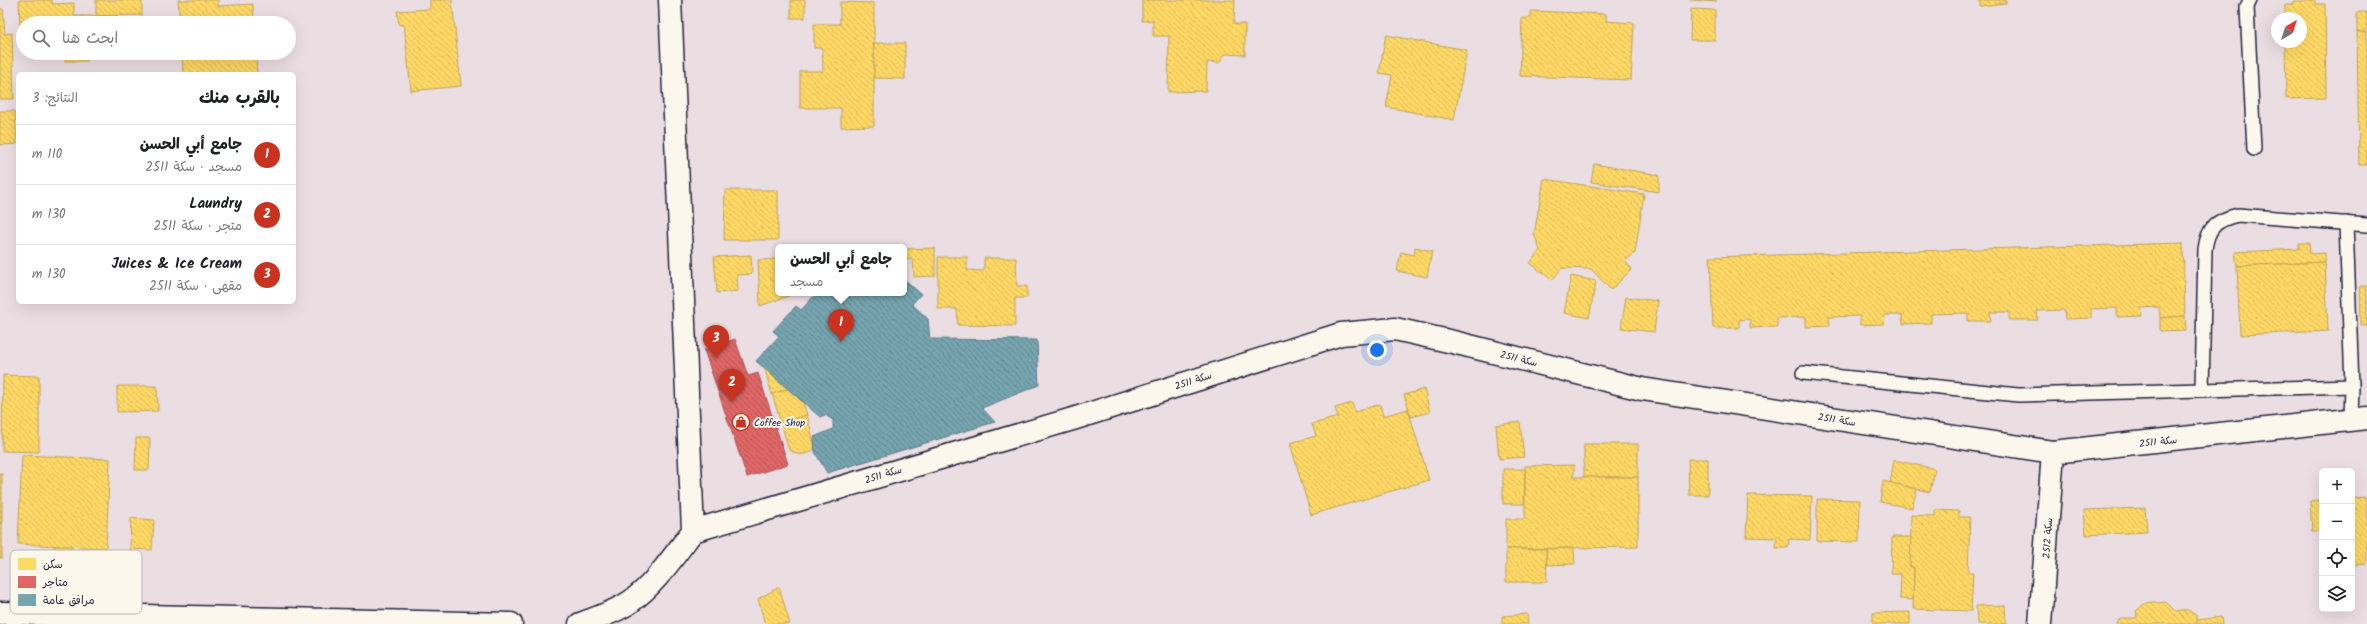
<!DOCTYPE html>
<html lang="ar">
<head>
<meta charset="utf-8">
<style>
  body { margin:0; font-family:Kalam,"Playpen Sans Arabic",sans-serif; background:#f2f2f2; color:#202124; direction:rtl }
  .controls { position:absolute; right:12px; bottom:12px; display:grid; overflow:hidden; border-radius:6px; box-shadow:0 4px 16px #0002 }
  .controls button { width:36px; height:36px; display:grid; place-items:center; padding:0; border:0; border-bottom:1px solid #e0e0e0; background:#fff; color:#202124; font:20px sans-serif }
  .compass { position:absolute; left:2271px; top:12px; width:36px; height:36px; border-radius:50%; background:#fff; box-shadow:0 4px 16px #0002; rotate:38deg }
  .you { position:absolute; left:1377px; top:350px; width:14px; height:14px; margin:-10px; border:3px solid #fff; border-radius:50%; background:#1a73e8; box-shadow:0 0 0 6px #1a73e833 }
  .badge { display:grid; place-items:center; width:26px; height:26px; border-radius:50%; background:#c8321e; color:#fff; font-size:13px; font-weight:700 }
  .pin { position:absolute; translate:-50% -33px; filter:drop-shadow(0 1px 2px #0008) }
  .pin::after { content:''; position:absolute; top:21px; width:14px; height:12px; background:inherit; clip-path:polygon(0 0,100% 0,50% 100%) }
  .popup { position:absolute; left:775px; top:244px; width:132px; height:52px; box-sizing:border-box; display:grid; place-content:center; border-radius:6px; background:#fff; filter:drop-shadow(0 1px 3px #0005); font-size:13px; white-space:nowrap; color:#757577 }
  .popup b { font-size:15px; color:#202124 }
  .popup::after { content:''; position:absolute; left:50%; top:100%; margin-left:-8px; border:8px solid transparent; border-top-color:#fff }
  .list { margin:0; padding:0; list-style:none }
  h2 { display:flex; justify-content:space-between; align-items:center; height:52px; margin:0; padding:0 16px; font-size:17px }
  h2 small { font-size:13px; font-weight:400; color:#757577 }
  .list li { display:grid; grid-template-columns:26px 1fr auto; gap:12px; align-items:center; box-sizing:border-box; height:60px; padding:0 16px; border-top:1px solid #e0e0e0 }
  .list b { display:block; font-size:15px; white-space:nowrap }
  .list p { margin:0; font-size:13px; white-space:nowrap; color:#757577 }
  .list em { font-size:13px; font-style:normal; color:#757577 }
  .icon { flex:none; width:22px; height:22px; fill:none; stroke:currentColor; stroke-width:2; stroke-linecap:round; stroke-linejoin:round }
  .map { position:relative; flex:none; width:2367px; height:624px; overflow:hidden; direction:ltr }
  .search { position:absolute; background:#fff; box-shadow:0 4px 16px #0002; left:16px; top:16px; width:280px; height:44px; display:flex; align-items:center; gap:10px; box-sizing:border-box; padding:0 14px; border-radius:22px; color:#757577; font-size:15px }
  .panel { position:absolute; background:#fff; box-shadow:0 4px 16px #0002; left:16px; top:72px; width:280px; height:232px; border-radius:6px; direction:rtl }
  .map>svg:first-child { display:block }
</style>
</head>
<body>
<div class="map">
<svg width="2367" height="624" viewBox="0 0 2367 624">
  <defs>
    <pattern id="homes-back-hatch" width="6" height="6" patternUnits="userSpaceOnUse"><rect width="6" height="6" fill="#ffd966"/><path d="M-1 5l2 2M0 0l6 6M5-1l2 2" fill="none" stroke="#daba59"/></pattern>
    <pattern id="shops-back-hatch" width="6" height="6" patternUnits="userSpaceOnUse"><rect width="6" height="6" fill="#e06666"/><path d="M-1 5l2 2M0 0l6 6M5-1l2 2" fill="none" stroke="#b55455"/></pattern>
    <pattern id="public-back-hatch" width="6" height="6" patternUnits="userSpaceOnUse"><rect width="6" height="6" fill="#76a5af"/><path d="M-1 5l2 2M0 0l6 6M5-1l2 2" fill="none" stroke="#608690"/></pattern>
  </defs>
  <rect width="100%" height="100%" fill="#ebdee3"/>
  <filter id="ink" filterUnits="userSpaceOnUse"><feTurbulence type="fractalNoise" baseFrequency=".025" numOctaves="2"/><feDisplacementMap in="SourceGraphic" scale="8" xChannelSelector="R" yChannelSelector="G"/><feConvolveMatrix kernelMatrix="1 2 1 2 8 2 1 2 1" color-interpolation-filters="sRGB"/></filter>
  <g filter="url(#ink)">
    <g fill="url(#homes-back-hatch)" stroke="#bda259">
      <path d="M19,0h33l1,4 21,-1v13h35v7h-86v6h-3z"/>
      <path d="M96,0h46v15l-46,1z"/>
      <path d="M178,0h40v6l35,-2 1,19h-74z"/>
      <path d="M430,0h22l9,86 -50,5 -7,-66h-5l-2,-14 33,-2z"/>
      <rect x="791" y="0" width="14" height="18"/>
      <path d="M1142,0h93l-1,24h11v31l-20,-1 -6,9 -12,-1 -1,29 -38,1 1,-56h-16v-16l-11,1z"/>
      <path d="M1690,0h26v2z"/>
      <path d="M1980,0h26v3l-26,3z"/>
      <path d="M2293,0h23v4h9l1,94 -40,1 -1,-57h16v-24h-16v-14h8z"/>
      <path d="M840,2l34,1v123l-33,1v-19h-41v-37h23l-1,-23h-8v-24h26z"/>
      <path d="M0,9h3l2,25 7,-1 2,66h-14z"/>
      <path d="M1691,9l24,1v30h-25z"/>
      <path d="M1531,11l75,3v7l28,2 -3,57 -111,-4 2,-58h9z"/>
      <rect x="2357" y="12" width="10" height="20"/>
      <path d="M2357,32h10v133h-8z"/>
      <path d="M1386,35l81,15 -13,70 -68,-13 6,-32 -13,-2z"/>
      <path d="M874,43h31v36l-31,-1z"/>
      <rect x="65" y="53" width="22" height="8"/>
      <path d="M182,53h74l1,21h-74z"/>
      <path d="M0,111h15l2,33 -17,1z"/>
      <path d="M1594,164l65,11v17l-68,-10z"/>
      <path d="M1544,179l100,15 -9,59 -10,8 7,8 -21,21 -20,-21 -29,-1 -10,12 -22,-17 10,-13 -6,-16z"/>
      <path d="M725,190h53v50h-54z"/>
      <path d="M2183,243l2,73 -25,2 -1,-11 -18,1 1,8 -25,1v-9l-26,1v9l-26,1 -1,-9 -27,1 1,9h-29v-8h-19l1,9h-23v-8l-37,1v9l-28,1 -1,-9h-17l-1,9 -24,1v-9l-31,1 1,9 -24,1v-10l-29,1v9l-27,1v-9l-11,1v8h-26l-3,-71z"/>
      <path d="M2299,243h10l1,11 15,-1v9l-88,4 -2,-14 64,-3z"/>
      <path d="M1415,247l17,4 -5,26 -30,-6 4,-19 13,3z"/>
      <path d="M935,248v28l-21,1 -1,-18 -9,1v-11z"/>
      <path d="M751,255l1,19 -15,1 1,16 -21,2 -3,-36z"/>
      <path d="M938,257h29v13l17,1v-13h32l1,28h10v12h-12v28l-57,-1 -1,-16h-19z"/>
      <path d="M778,259v34h18l-36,13 -2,-46z"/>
      <path d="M2325,262l3,69 -88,4 -3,-69z"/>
      <path d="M1571,276l25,5 -7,37 -25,-5z"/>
      <path d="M2360,286h7v40h-6z"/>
      <path d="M832,293h19l-8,9z"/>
      <path d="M1626,297l32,4 -4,31 -33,-4z"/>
      <path d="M2185,316l1,14 -26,1v-13z"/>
      <path d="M764,367l24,22 -16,5z"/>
      <path d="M3,375l36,1v76l-37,-1z"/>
      <path d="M117,386h40l1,25 -41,1z"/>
      <path d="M788,389l15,13 4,13 -26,8 -9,-29z"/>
      <path d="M1424,389l6,23 -19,5 -7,-22z"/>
      <path d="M1352,403l3,9 25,-8 3,12 25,-7 21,71 -118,35 -21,-72 26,-7 -4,-12 26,-7 -3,-9z"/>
      <path d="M807,415l8,32 -4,5 -11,3 -11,-5 -8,-27z"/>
      <path d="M1520,422l4,35 -25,2 -3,-34z"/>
      <path d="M136,438h14l-1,32h-14z"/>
      <rect x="1584" y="444" width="54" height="33"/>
      <path d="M22,455l88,4 -4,89 -88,-4z"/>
      <path d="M1688,459h20v36h-19z"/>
      <path d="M1894,460l41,9 -5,23 -40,-9z"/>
      <path d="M1574,465v12h64v70l-132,2v-30h19v-53z"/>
      <path d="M1503,469h22l-1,35h-21z"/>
      <rect x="0" y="474" width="2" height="49"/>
      <path d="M1883,481l34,8 -5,19 -32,-6z"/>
      <path d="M1748,495l64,1 -2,44 -21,-1 -1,9h-12l1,-10 -31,-1z"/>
      <path d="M2367,497v67l-15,1v-67z"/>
      <path d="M1817,499l43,1 -1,42 -42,-1z"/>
      <path d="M2322,500v31h-10l-2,-30z"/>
      <path d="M2145,508l2,24 -61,3 -2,-25z"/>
      <path d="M1935,510l24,1v6h11l-2,56h5l-2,38 -58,-2 1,-42h-4l1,-52 24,1z"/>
      <path d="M131,518l23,2 -2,30 -22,-1z"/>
      <rect x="0" y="523" width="2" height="35"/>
      <path d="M1892,537h19l-1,30h4l-1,33 -13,-1 1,-25h-10z"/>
      <path d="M54,546h17l-1,15h-16z"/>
      <path d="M1574,548l1,16 -28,1 -1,-16z"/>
      <path d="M1506,549h40l1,33h-41z"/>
      <path d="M779,587l11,37h-25l-7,-25z"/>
      <path d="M2166,602l10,10 12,-2 9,6v8h-80l3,-6h17l-1,-7 8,-7z"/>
      <path d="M2005,605l1,19h-29l-1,-18z"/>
      <path d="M1910,612v12h-37v-11z"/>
      <path d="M1527,614l1,10h-26v-8z"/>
      <path d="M2221,617l1,7h-25v-4z"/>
    </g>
    <path fill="url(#shops-back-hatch)" stroke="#a75259" d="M735,339l13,37 10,-3 30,91 -41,13 -43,-127z"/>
    <path fill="url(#public-back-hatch)" stroke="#5d7e8c" d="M904,279l17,15 -9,10 16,15 2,20 107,1 2,45 -57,23 13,14 -168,51 -12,-21 -1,-15 19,-8v-9l-8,-5 -5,2 -64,-56 23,-25 -6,-5 23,-25 5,4 16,-17h15l11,9 8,-9h53z"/>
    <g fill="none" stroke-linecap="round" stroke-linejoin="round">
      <defs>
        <g id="service">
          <path d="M2250,0l-3,7 7,142"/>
          <path d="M2346,223l6,163 -1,34"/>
          <path d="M1803,373l215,22 334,-9"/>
          <path d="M2202,390l3,-141c3,-22 11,-29 33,-34l129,10"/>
        </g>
        <g id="minor">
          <path d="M693,531l383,-113 265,-84 54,-5 58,13 189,47 411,63 314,-34"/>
          <path d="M0,613l511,11"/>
          <path d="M580,624c17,-6 35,-12 50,-22 26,-18 44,-47 63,-71l-23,-531"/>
          <path d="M2040,624l13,-172"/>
        </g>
      </defs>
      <use href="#service" stroke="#22223b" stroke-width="16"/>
      <use href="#minor" stroke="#22223b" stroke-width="25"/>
      <use href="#service" stroke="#fbf7ec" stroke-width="13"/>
      <use href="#minor" stroke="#fbf7ec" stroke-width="22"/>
    </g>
  </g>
  <defs>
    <symbol id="shop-ring" viewBox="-11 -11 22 22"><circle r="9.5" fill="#fbf7ec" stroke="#c8321e" stroke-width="1.5"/><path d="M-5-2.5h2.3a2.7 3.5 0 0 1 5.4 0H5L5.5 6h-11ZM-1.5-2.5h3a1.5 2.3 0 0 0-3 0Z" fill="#c8321e"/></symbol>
  </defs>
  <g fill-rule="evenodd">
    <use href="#shop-ring" x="731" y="412" width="20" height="20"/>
  </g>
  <g text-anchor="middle" stroke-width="4" stroke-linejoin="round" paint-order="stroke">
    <g font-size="10" fill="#22223b" stroke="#fbf7ec">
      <text transform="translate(1519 358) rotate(14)" y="4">سكة 2511</text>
      <text transform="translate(1193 380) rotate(-18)" y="4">سكة 2511</text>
      <text transform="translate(1837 419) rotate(9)" y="4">سكة 2511</text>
      <text transform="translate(2158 441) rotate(-6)" y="4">سكة 2511</text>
      <text transform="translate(883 474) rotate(-17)" y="4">سكة 2511</text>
      <text transform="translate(2047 538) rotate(-86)" y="4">سكة 2512</text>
    </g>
    <g font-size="10" fill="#22223b" stroke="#fbf7ec" text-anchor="start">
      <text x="754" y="426">Coffee Shop</text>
    </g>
  </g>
  <rect x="10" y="550" width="132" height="64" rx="6" fill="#fbf7ec" stroke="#bab7b7" stroke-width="1"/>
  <rect x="18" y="558" width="18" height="12" fill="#ffd966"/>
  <rect x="18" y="576" width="18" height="12" fill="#e06666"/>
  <rect x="18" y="594" width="18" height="12" fill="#76a5af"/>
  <g font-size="11" fill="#22223b">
    <text x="43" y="568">سكن</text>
    <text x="43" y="586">متاجر</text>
    <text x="43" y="604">مرافق عامة</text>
  </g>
</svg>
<div class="controls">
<button>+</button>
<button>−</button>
<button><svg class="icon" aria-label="locate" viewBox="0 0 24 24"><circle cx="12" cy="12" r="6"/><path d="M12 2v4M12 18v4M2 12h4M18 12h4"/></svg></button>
<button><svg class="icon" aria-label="layers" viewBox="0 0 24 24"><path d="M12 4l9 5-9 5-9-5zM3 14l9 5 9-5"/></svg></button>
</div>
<svg class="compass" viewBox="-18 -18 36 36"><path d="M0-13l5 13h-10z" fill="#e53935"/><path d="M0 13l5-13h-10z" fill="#757577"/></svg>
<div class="you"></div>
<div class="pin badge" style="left:841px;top:342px">1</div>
<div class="popup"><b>جامع أبي الحسن</b>مسجد</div>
<div class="pin badge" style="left:732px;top:402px">2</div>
<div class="pin badge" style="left:716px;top:358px">3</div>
<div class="search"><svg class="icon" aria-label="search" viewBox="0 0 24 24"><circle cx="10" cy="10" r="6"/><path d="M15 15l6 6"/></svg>ابحث هنا</div>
<section class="panel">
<h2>بالقرب منك<small>النتائج: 3</small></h2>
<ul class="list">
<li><span class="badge">1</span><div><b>جامع أبي الحسن</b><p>مسجد · سكة 2511</p></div><em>110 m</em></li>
<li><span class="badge">2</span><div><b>Laundry</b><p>متجر · سكة 2511</p></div><em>130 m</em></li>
<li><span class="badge">3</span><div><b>Juices &amp; Ice Cream</b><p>مقهى · سكة 2511</p></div><em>130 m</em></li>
</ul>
</section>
</div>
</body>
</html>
